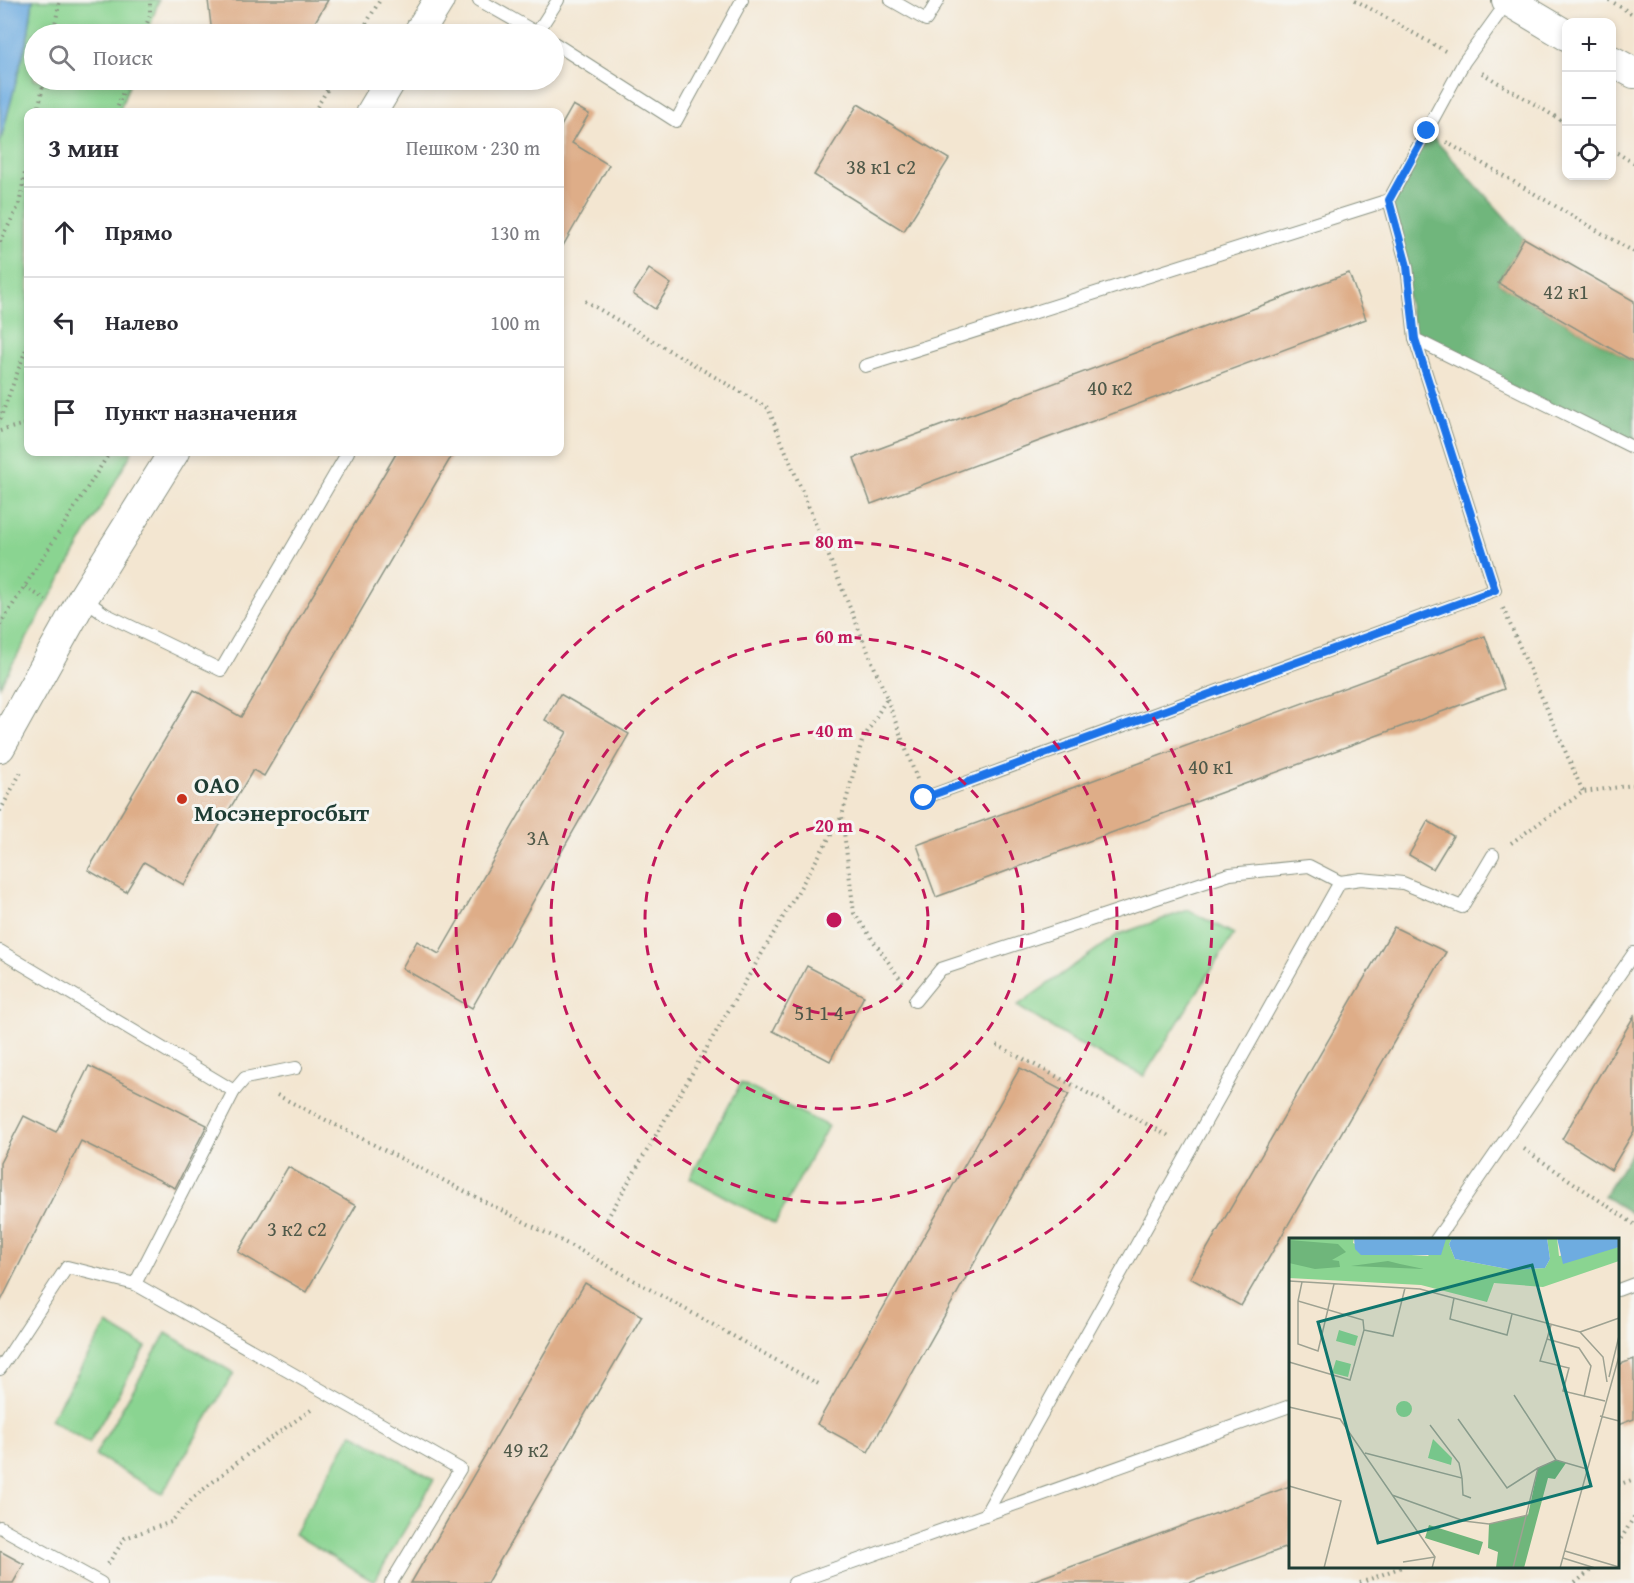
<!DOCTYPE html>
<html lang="ru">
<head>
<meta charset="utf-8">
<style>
  body { margin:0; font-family:"Gentium Book Plus",serif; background:#f2f2f3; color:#2b2b33 }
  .controls { position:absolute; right:18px; top:18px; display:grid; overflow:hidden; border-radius:12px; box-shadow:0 3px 9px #0003 }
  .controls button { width:54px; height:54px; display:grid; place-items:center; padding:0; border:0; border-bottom:2px solid #e1e1e2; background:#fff; color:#2b2b33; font:30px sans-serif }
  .stop { position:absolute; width:18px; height:18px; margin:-14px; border:4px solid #1a73e8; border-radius:50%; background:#fff }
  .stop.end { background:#1a73e8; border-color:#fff; box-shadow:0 2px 6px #0008 }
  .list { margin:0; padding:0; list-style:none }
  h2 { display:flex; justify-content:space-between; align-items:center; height:78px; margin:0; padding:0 24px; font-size:26px }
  h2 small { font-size:20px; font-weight:400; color:#7c7c81 }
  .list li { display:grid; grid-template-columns:39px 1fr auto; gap:18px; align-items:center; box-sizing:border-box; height:90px; padding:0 24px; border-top:2px solid #e1e1e2 }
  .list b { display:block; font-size:22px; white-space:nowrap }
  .list em { font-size:20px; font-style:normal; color:#7c7c81 }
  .icon { flex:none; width:33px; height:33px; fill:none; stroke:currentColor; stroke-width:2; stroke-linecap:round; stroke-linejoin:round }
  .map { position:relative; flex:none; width:1634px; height:1583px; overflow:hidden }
  .search { position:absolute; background:#fff; box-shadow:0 3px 9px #0003; left:24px; top:24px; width:540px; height:66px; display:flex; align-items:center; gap:15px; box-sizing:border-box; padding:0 21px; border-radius:33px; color:#7c7c81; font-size:22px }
  .panel { position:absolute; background:#fff; box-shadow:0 3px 9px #0003; left:24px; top:108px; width:540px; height:348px; border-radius:12px }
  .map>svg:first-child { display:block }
</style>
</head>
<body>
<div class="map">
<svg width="1634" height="1583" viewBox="0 0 1634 1583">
  <rect width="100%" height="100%" fill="#f6f6f2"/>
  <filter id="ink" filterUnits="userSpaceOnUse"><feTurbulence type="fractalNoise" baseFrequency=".0167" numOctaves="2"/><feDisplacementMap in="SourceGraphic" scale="12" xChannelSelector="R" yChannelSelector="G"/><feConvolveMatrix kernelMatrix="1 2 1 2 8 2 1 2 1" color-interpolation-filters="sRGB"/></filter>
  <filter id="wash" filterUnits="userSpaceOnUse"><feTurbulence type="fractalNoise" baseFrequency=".008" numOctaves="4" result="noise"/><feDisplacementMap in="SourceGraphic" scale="24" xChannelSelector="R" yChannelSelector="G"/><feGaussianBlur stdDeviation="1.35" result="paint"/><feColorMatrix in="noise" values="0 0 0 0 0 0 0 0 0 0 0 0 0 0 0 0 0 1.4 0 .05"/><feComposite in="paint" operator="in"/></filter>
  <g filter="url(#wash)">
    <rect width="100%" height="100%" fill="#f3e6d1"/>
    <g fill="#8ad491" stroke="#548862" stroke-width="1.5">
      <path d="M33,0h126l-12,34h-113v46h97l-12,32h-91v340h104l-132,234v-543l28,-107z"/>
      <path d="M1188,910l46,24 -90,142 -69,-34 -58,-36 100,-71z"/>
      <path d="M741,1083l87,43 -53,98 -85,-46z"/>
      <path d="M107,1324l39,23 -57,96 -39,-23z"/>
      <path d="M166,1333l68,40 -72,121 -67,-39z"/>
      <path d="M352,1433l82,47 -60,102 -80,-48z"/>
    </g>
    <g fill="#6fb67b" stroke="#477a58" stroke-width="1.5">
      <path d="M1427,131l97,107 -26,45 136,79v86l-219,-109 -26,-139z"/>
      <path d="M1634,1148v67l-30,-19z"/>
    </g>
    <path fill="#6eace0" stroke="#46748a" stroke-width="1.5" d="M0,0h33l-5,36 -28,107z"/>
    <g id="blocks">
      <g fill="#dead88">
        <path d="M208,0h120l-20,34h-96z"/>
        <path d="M858,104l91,55 -45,72 -90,-56z"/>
        <path d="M573,105l16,9 -17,29 37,22 -49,86v-123z"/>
        <path d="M1524,238l110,63v61l-136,-79z"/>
        <path d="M649,269l22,15 -16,25 -22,-15z"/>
        <path d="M1349,273l17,46 -495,185 -17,-46z"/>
        <path d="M397,452h57l-190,324 -11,-6 -69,115 -40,-23 -18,30 -38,-22 106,-180 47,27z"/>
        <path d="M1485,636l19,53 -568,208 -19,-52z"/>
        <path d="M560,694l69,40 -157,274 -70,-40 15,-27 22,13 128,-222 -22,-12z"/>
        <path d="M1428,821l25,15 -20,33 -24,-14z"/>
        <path d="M1394,927l52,25 -205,354 -51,-28z"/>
        <path d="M807,966l57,30 -34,65 -57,-30z"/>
        <path d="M1634,1016v115l-23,39 -49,-31z"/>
        <path d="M89,1066l118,59 -32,63 -94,-47 -81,162v-140l24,-47 32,16z"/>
        <path d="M1020,1068l49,26 -201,358 -51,-28z"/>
        <path d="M288,1167l68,39 -50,86 -68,-40z"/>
        <path d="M585,1283l57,33 -155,267h-76z"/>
        <path d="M1634,1359v60l-16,6v-60z"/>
        <path d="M1290,1486v60l-101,37h-162z"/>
        <path d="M0,1551l24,13 -11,19h-13z"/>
      </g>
    </g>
  </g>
  <g filter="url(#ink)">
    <use href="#blocks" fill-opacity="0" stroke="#899282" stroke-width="1.5"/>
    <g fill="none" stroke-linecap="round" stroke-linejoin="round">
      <defs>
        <g id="service">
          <path d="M479,0l58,33 21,-33"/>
          <path d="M891,0l35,20 12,-20"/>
          <path d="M1508,1l-44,61 -75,138 18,66 8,73 219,109"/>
          <path d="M554,43l122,78 66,-121"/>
          <path d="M865,366l524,-166"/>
          <path d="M83,598l22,16 116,56 127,-218"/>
          <path d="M924,798l571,-208 -80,-251"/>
          <path d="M0,951l234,140 -99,193"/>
          <path d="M915,1001l26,-32 289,-95 79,-8 31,16"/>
          <path d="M234,1091l11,-13 51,-10"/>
          <path d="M1436,1240l198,-287"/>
          <path d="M1618,1290l16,-6"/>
          <path d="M0,1369l67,-102 68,17 325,185 -69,114"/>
          <path d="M985,1515l355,-633 21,-3 42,4 59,24 31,-52"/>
          <path d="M0,1527l101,56"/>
          <path d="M794,1583l496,-177"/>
        </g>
        <g id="tertiary">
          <path d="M1507,0l59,35"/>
          <path d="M418,34l21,-34"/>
          <path d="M1612,61l22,12"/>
          <path d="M372,112l19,-32"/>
          <path d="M0,747l83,-149 91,-146"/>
        </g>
      </defs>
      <use href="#service" stroke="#899282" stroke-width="14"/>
      <use href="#tertiary" stroke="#899282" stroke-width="32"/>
      <g stroke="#899282" stroke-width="4" stroke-dasharray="1.5 4.5" stroke-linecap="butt">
        <path d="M1355,0l90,51"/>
        <path d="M1609,0l25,15"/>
        <path d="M53,34l7,-34"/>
        <path d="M143,34l7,-19v-15"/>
        <path d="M360,34l20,-34"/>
        <path d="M1482,73l84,50"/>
        <path d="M38,112l6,-32"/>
        <path d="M116,112l11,-32"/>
        <path d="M314,112l19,-32"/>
        <path d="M1446,142l188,110"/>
        <path d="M1612,150l22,13"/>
        <path d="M0,242l19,-37 9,-48"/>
        <path d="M585,301l183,107 119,290 -25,43 -20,75 12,97 49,70"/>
        <path d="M0,419l28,-75"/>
        <path d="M0,431l28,-8"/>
        <path d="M25,587l21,13"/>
        <path d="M1503,608l80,184"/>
        <path d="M0,625l110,-173"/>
        <path d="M887,699l30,80"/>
        <path d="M0,811l21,-39"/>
        <path d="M1511,843l72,-51 51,-7"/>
        <path d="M997,1045l174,92"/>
        <path d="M277,1095l310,159 235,132"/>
        <path d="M1524,1149l110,75"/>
        <path d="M607,1219l235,-403"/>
        <path d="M1618,1485l16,-6"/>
        <path d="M1618,1544l16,-27"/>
        <path d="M108,1564l17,-26 46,-16 23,-25 55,-44 62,-43"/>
        <path d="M1360,1583l44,-17"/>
        <path d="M1575,1583l21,-17"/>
      </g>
      <use href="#service" stroke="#fff" stroke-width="12"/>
      <use href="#tertiary" stroke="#fff" stroke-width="30"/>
    </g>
  </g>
  <g fill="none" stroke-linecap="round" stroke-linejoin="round" filter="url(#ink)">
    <path stroke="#1a73e8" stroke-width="8" d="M924,798l571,-208 -80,-251 -8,-73 -18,-66 38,-69"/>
  </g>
  <g fill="none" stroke="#c2185b" stroke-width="3" stroke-dasharray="10 8">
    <circle cx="834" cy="920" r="94"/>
    <circle cx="834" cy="920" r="189"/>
    <circle cx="834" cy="920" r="283"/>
    <circle cx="834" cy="920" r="378"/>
  </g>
  <circle fill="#c8321e" stroke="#f6f6f2" stroke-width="2" cx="182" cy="799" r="6"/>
  <g text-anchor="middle" stroke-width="6" stroke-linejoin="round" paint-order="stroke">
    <g font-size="21" fill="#4f5949">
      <text x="881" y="174">38 к1 с2</text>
      <text x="1566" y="299">42 к1</text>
      <text x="1110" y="395">40 к2</text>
      <text x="1211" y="774">40 к1</text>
      <text x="538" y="845">3А</text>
      <text x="819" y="1020">51 1 4</text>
      <text x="297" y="1236">3 к2 с2</text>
      <text x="526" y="1457">49 к2</text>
    </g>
    <g font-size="24" font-weight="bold" fill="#1f3d34" stroke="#f6f6f2" text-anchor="start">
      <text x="194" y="793">ОАО<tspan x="194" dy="28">Мосэнергосбыт</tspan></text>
    </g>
  </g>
  <g transform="translate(1289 1238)">
    <rect width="330" height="330" fill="#f3e6d1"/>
    <path d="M0,0h65l-1,5 24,10 51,3 16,-18h8l-3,6 6,15 58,11 32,-2 5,-9 -3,-21h10l2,18 60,-9v14l-76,26 -49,-4 -7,19 -66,-17 -132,-7zM50,92l19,6 -3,10 -19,-5zM47,122l15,4 -3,13 -16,-4zM107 171a8 8 0 1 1 16 0a8 8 0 1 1-16 0ZM144,201l19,19 -1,7 -23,-7z" fill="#8ad491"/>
    <path d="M0,2l49,4 8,8 -14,8 7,1 1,6 -25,2 -26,-6zM99,23l12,3 24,5 -73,-3zM267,222l10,3 -11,16 -7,-1 -24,90h-28l2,-16 -10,-4 1,-24 39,-9 10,-47zM140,287l54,17 -4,13 -54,-17z" fill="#6fb67b"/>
    <path d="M65,0h90l2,1 -5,16h-80l-6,-6zM163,0h95l3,21 -5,9 -32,2 -58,-11 -6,-15zM268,0h62v9l-56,17z" fill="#6eace0"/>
    <path fill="none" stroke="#9ea292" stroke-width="1.5" d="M0,43l131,8 160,43 23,25 4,25M165,60l-4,21 57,16 5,-21M9,63v43l20,7 16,-67M262,87l-4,14 32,9 12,18 -7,31M75,92l29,6 12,-48M291,94l39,-14M258,101l-7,22 29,7 -6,23 42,10M0,124l61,18 14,-50 -1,-10 -65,-19 4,-19M320,139l10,-41M225,157l42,65M0,169l51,12 95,138 -3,11M311,178l19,5M169,181l49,69 31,-20M141,187l29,38 3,15M76,215l97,25 1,17 8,3M0,248l52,15 -17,67M103,257l72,26 25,3 39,-9M276,313l54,16M274,320l32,10M114,324l32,-5M224,330l25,-100 18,-8 31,9M271,330l59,-212"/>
    <path fill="#0f766e" fill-opacity="0.15" stroke="#0f766e" stroke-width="3" d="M243,27l59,221 -213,57 -60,-221z"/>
    <rect width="330" height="330" fill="none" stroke="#1f3d34" stroke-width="3"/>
  </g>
  <circle cx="834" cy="920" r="9" fill="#c2185b" stroke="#f6f6f2" stroke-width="3"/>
  <g font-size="18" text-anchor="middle" font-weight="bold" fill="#c2185b" stroke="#f6f6f2" stroke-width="6" stroke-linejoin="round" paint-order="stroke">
    <text x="834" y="548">80 m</text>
    <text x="834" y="643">60 m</text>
    <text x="834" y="737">40 m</text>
    <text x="834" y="832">20 m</text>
  </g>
</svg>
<div class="controls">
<button>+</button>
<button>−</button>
<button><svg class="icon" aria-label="locate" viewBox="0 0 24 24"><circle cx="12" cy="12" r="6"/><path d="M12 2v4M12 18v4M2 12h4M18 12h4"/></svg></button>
</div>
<div class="stop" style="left:924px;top:798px"></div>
<div class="stop end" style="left:1427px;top:131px"></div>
<div class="search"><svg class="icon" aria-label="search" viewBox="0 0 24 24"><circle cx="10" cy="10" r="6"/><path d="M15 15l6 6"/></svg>Поиск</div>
<section class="panel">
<h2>3 мин<small>Пешком · 230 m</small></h2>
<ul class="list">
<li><svg class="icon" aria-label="ahead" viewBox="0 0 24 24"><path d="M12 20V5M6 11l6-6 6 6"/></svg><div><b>Прямо</b></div><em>130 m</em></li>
<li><svg class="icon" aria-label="left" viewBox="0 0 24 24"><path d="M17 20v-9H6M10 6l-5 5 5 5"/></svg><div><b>Налево</b></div><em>100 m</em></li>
<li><svg class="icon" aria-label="arrive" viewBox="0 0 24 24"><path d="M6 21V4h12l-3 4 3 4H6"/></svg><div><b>Пункт назначения</b></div></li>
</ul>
</section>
</div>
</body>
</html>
